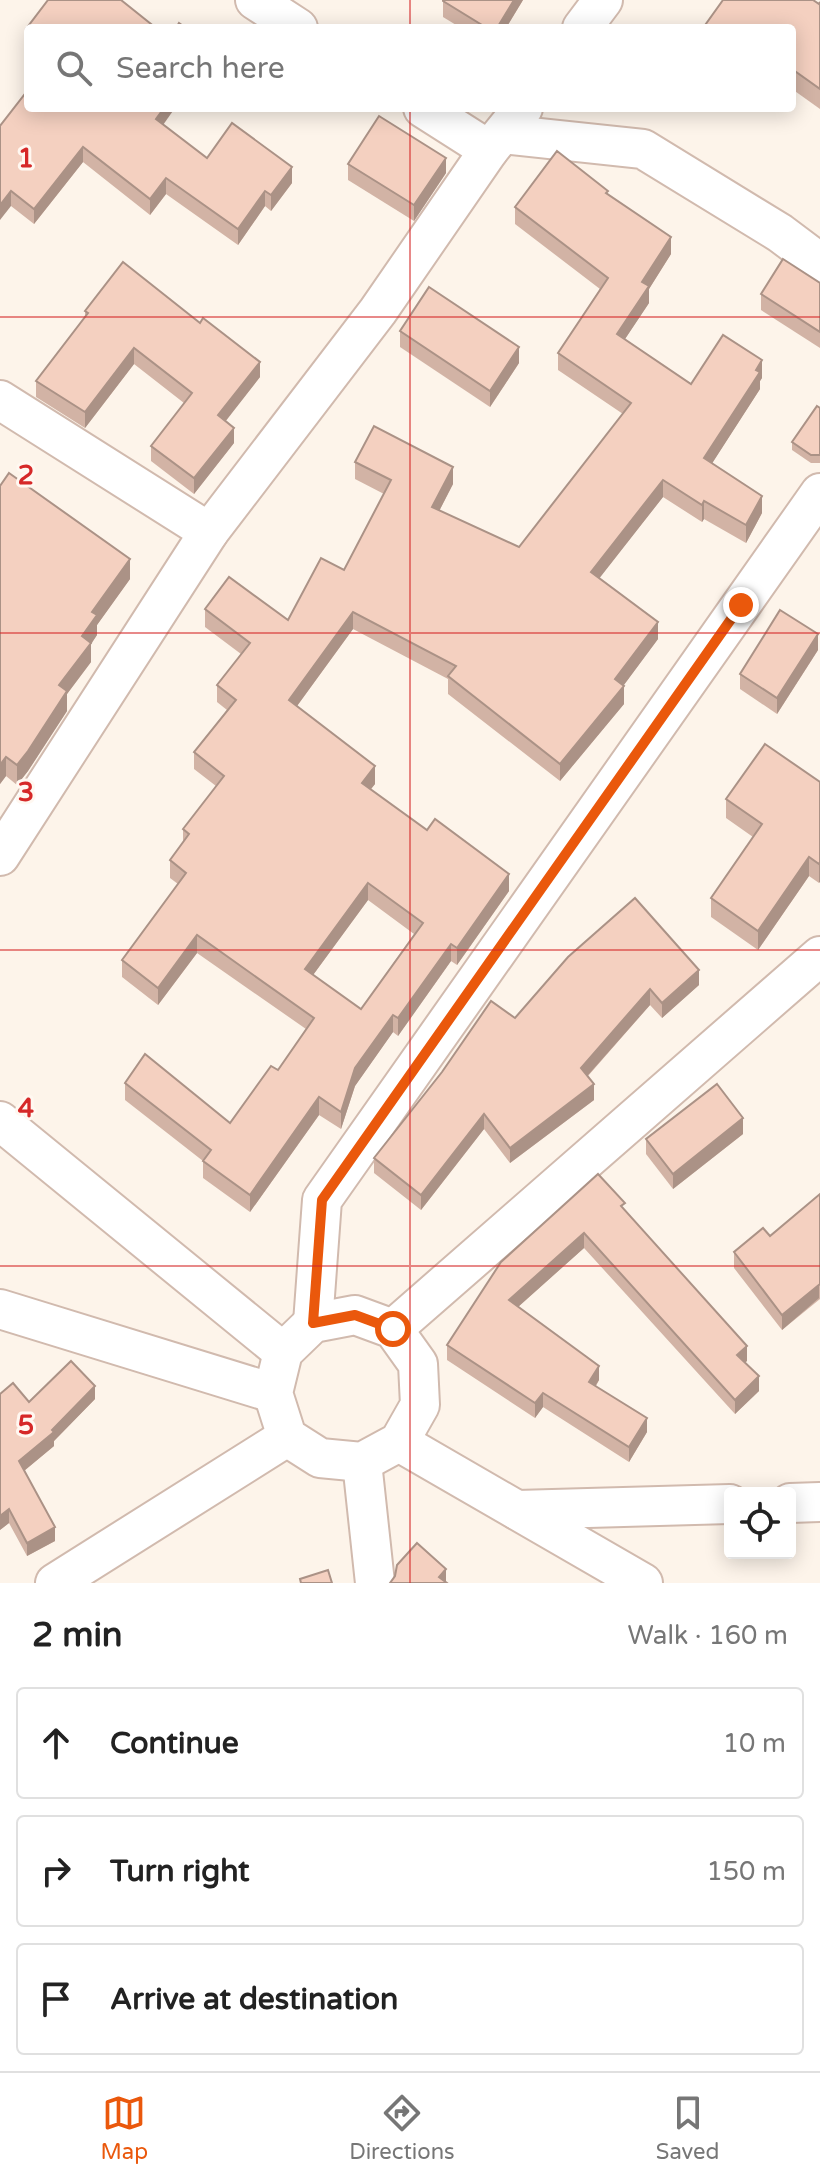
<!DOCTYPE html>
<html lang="en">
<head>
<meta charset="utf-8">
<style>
  body { margin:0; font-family:"Varela Round",sans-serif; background:#f6f6f6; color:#222 }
  .controls { position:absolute; right:24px; bottom:24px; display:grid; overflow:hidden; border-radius:8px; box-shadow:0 4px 20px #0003 }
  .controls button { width:72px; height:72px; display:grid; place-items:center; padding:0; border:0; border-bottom:2px solid #e0e0e0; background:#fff; color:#222; font:40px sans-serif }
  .stop { position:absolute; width:24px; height:24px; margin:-18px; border:6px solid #ea580c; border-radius:50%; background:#fff }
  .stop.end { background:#ea580c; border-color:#fff; box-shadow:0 2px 8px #0008 }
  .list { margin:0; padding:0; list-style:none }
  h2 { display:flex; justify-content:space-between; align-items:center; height:104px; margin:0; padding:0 32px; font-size:34px }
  h2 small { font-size:26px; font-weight:400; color:#767676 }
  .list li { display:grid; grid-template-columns:52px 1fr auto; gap:24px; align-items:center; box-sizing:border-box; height:112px; margin:0 16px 16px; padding:0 16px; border:2px solid #e0e0e0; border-radius:8px }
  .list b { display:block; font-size:30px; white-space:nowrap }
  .list em { font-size:26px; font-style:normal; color:#767676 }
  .icon { flex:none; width:44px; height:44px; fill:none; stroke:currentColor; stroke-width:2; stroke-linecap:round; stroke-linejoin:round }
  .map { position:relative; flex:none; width:820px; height:1583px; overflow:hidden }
  .search { position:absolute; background:#fff; box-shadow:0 4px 20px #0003; left:24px; right:24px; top:24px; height:88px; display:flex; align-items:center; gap:20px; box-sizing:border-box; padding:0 28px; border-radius:8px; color:#767676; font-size:30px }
  .sheet { height:488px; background:#fff }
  nav { display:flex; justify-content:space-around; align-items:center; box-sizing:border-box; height:112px; border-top:2px solid #e0e0e0; background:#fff; font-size:22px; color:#767676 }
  nav a { display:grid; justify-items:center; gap:4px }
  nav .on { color:#ea580c }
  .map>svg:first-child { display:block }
</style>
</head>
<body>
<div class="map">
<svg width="820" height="1583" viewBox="0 0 820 1583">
  <rect width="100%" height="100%" fill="#fdf4ea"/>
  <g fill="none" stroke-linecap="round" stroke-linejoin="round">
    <defs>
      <g id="minor">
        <path d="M255,0l43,28"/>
        <path d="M582,28l21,-28"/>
        <path d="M423,108l66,42 34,-42"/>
        <path d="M503,134l140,15 137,84 40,30"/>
        <path d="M0,400l209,132"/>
        <path d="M0,856l209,-324 169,-221 111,-161"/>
        <path d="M0,1121l283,231"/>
        <path d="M0,1309l273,84"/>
        <path d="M355,1315l38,14 25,35 2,41 -21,37 -37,20 -42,-4 -33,-21 -14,-44 10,-41 30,-29z"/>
        <path d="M313,1323l9,-123 498,-707"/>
        <path d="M393,1329l427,-373"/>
        <path d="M399,1442l244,141"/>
        <path d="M362,1462l13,121"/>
        <path d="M790,1503l30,-1"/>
        <path d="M517,1510l213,-6"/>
        <path d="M55,1583l232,-146"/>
      </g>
    </defs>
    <use href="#minor" stroke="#d1baae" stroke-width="42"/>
    <use href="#minor" stroke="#fff" stroke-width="38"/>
  </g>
  <g fill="#d2b3a5" fill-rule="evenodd">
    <path d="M523,0l-17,28h-45l-18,-11v-16z"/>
    <path d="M820,2v107l-28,-20v-61z"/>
    <path d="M28,28v18l-2,-1v-16z"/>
    <path d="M164,125l43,33 85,25 -21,28 -6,-5 -27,39 -72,-51 -16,21 -67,-53 -49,62 -23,-18 -11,-80z"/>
    <path d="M348,164l98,9 -32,48 -66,-41z"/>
    <path d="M608,194l63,60 -22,35v14l-24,36 66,45 71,-6 -2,3v8l-48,74 50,50 -16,30 -42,-24 -2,3 -39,-25 -64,81 59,61 -35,47 1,18 -64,77 -112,-87v-15l-95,-50 -56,77 78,78 -4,5 138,102 -52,74 -6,-4 -53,75 -5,-4 -38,54 -14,43 -22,-14 -69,97 -47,-34v-17l-78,-61v-17l105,40 48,-53 28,-41 -109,-76 -39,52 -36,-28v-17l56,-76 -8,-6v-18l13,-17v-14l33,-43 -22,-17v-17l33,-42 -10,-8v-17l24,-31 -36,-27v-18l83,11 56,-50 40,-76 -29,-15v-17l98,22 -14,27 80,36 104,-133 -65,-44v-17l42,-64 -85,-65v-17zM368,900l46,34 -53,75 -48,-34z"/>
    <path d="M820,283v65l-59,-38v-16z"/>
    <path d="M85,311l175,66 -35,44 9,22 -40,51 -43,-33v-15l33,-43 -50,-39 -49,64 -49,-31v-16l49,-64z"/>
    <path d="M400,331l119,32 -29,44 -90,-60z"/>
    <path d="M820,408v55h-9l-19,-13v-8z"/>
    <path d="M0,486l130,93 -33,46v10l-6,9v18l-24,32v17l-39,60 -11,14 -11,-9 -6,8z"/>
    <path d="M818,650l-41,64 -37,-25v-15z"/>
    <path d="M820,782l-1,101 -10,-7 -51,74 -47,-33v-19l42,-61 -27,-19v-19z"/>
    <path d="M568,957l131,28 -37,33 -12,-13 -62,71 6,24 -84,63 -26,-34 -63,81 -47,-37v-15l141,-140z"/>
    <path d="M743,1134l-70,55 -27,-35v-15z"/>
    <path d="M820,1194v105l-38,31 -48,-62v-16l36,-16z"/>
    <path d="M625,1210l122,151 -2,1 14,29 -24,23 -151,-166 -66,59 81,73 -3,6 51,46 -18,30 -86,-55 -8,11 -88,-58v-15l54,-83z"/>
    <path d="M95,1399l-41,42v5l-30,25 31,70 -28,15 -18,-33 -9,7 29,-128z"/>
  </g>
  <g fill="#ab9286">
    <path d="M514,0h9l-17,28h-9z"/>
    <path d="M164,108h11l-19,27v-16z"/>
    <path d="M83,147v15l-49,62v-15z"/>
    <path d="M446,158v15l-32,48v-16z"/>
    <path d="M292,167v16l-21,28v-16z"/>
    <path d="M166,178v16l-16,21v-16z"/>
    <path d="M11,191v15l-11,14v-15z"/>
    <path d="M265,191v15l-27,39v-16z"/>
    <path d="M671,237v17l-22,35v14l-32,48v-17l25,-52z"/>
    <path d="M519,347v16l-29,44v-16z"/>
    <path d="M134,348v16l-49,64v-16z"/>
    <path d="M762,360v18l-2,3v8l-56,87v-18z"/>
    <path d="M260,362v15l-42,54v-16z"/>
    <path d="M234,428v15l-40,51v-16z"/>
    <path d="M453,467v17l-21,41v-18z"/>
    <path d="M663,480v17l-72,92v-17z"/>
    <path d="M762,496v17l-16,30v-18z"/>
    <path d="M704,501v18l-2,3v-17z"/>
    <path d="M130,559v20l-33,46v10l-6,9v18l-24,32v17l-39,60 -11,14v-20l42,-80 33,-73z"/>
    <path d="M353,612v17l-64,88v-17z"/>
    <path d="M658,622v17l-43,58v-18z"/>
    <path d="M818,634v16l-41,64v-16z"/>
    <path d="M624,686v18l-64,77v-17z"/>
    <path d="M6,757v19l-6,8v-19z"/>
    <path d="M375,766v18l-13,16v-17z"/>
    <path d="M809,857v19l-51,74v-19z"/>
    <path d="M820,862v20l-1,1v-19z"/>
    <path d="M509,874v17l-52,74v-17z"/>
    <path d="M368,883v17l-63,86v-17z"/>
    <path d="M197,935v18l-39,52v-17z"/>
    <path d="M451,944v17l-53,75v-18z"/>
    <path d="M699,970v15l-37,33v-15z"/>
    <path d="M650,989v16l-69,78v-15z"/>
    <path d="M393,1015v17l-38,54 -14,43v-17l14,-44z"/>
    <path d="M594,1084v16l-84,63v-15z"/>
    <path d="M319,1097v18l-69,97v-17z"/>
    <path d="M484,1114v15l-63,81v-15z"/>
    <path d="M743,1118v16l-70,55v-15z"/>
    <path d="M584,1233v15l-75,67v-15z"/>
    <path d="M819,1283v15l-37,32v-15z"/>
    <path d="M747,1346v15l-10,8v-14z"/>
    <path d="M599,1366v14l-10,16v-14z"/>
    <path d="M759,1376v15l-24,23v-14z"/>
    <path d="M95,1386v13l-41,42v5l-35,29v-14z"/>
    <path d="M543,1393v14l-8,11v-15z"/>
    <path d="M647,1418v14l-18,30v-15z"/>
    <path d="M9,1509v14l-9,7v-14z"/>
    <path d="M55,1527v14l-28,15v-13z"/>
    <path d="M446,1569v14l-7,-6z"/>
  </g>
  <g fill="#f4d0c0" stroke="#ab9286" stroke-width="2" fill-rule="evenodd">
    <path d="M48,0h73l35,28h-128v2l-2,-1z"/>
    <path d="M443,0h71l-17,28h-10l-44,-27z"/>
    <path d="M723,0h90l6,4 1,-2v87l-28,-20v-41h-89z"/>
    <path d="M179,23l7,5h-10z"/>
    <path d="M28,90v18h136l-8,11 51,39 25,-35 60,44 -21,28 -6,-4 -27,38 -72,-51 -16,21 -67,-52 -49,62 -23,-18 -11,14v-79z"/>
    <path d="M379,116l67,42 -32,47 -66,-41z"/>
    <path d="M557,151l51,40 -2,2 65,44 -29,45 7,4 -32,48 74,50 32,-49 39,25 -6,10 4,2 -56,86 58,38 -16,29 -42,-24 -2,4 -39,-25 -72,92 67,50 -43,57 9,7 -64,78 -112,-88 8,-10 -103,-54 -64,88 86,66 -13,17 65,47 8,-11 74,55 -52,74 -6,-4 -53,74 -5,-3 -38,53 -14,44 -22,-15 -69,98 -47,-34 8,-11 -86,-67 20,-29 85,69 41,-57 7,4 36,-52 -117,-83 -39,53 -36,-28 64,-87 -16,-13 19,-26 -6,-5 41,-53 -30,-24 42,-52 -19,-15 33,-42 -45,-34 24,-32 59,43 33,-62 23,12 47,-90 -36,-18 19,-36 79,41 -21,40 87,40 112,-144 -73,-50 50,-75 -93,-71zM368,883l55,40 -62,86 -56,-40z"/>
    <path d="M783,259l37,24v49l-59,-38z"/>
    <path d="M123,262l77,61 3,-5 57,44 -42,53 16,13 -40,50 -43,-32 41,-53 -58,-45 -49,64 -49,-31 52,-68 -3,-2z"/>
    <path d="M429,287l90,60 -29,44 -90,-60z"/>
    <path d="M817,406l3,2v47h-9l-19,-13z"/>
    <path d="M9,473l121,86 -38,53 5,3 -15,21 9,7 -32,42 8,6 -39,60 -11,14 -11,-8 -6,8v-279z"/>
    <path d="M780,610l38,24 -41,64 -37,-24z"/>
    <path d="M765,744l55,38v80l-1,2 -10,-7 -51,74 -47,-33 51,-74 -36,-25z"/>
    <path d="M635,898l64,72 -37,33 -12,-14 -69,79 13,16 -84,64 -26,-34 -63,81 -47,-37 68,-86 49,-71 24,17 53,-61z"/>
    <path d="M717,1084l26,34 -70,56 -27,-35z"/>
    <path d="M598,1174l27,29 -4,3 126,140 -10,9 22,21 -24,24 -151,-167 -75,67 90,66 -10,16 58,36 -18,29 -86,-54 -8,10 -88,-58 54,-83z"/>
    <path d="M820,1194v90l-38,31 -48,-63 29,-24 7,8z"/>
    <path d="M71,1361l24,25 -43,44 2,2 -35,29 36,66 -28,16 -18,-34 -9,7v-122l13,-11 16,19z"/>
    <path d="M417,1543l29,26 -7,8 8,6h-57l5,-7 2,-11z"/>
    <path d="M328,1570l4,13h-31l-1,-4z"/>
  </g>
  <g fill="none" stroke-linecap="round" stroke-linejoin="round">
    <path stroke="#ea580c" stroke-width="10" d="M393,1329l-38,-14 -42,8 9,-123 419,-595"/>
  </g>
  <path fill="none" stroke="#d62828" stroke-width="2" stroke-opacity="0.55" d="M410,0v28M410,108v1475M0,317h820M0,633h820M0,950h820M0,1266h820"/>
  <g font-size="26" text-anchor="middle" font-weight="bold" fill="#d62828" stroke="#fff8f1" stroke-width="6" stroke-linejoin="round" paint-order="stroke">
    <text x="26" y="167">1</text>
    <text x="26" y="484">2</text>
    <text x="26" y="801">3</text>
    <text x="26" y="1117">4</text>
    <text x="26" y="1434">5</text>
  </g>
</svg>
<div class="controls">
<button><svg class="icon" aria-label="locate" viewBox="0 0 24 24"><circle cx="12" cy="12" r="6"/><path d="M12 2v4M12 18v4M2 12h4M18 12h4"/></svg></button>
</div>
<div class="stop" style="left:393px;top:1329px"></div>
<div class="stop end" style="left:741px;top:605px"></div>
<div class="search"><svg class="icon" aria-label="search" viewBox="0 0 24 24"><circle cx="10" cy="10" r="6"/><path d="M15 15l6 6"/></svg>Search here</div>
</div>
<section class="sheet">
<h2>2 min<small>Walk · 160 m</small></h2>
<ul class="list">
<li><svg class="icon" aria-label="ahead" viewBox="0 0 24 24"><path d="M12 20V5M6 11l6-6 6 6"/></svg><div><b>Continue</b></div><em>10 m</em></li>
<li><svg class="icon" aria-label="right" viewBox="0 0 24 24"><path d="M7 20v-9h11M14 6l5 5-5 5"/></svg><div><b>Turn right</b></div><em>150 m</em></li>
<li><svg class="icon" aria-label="arrive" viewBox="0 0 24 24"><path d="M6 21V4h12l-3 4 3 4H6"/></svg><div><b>Arrive at destination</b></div></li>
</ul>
</section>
<nav>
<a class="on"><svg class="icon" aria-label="map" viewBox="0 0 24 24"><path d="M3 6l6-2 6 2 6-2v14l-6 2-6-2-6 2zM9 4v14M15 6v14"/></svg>Map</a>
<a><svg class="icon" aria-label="directions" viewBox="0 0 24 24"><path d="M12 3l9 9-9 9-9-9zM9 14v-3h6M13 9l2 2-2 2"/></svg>Directions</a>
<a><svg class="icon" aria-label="saved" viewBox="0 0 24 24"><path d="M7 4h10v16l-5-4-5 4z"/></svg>Saved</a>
</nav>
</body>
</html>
